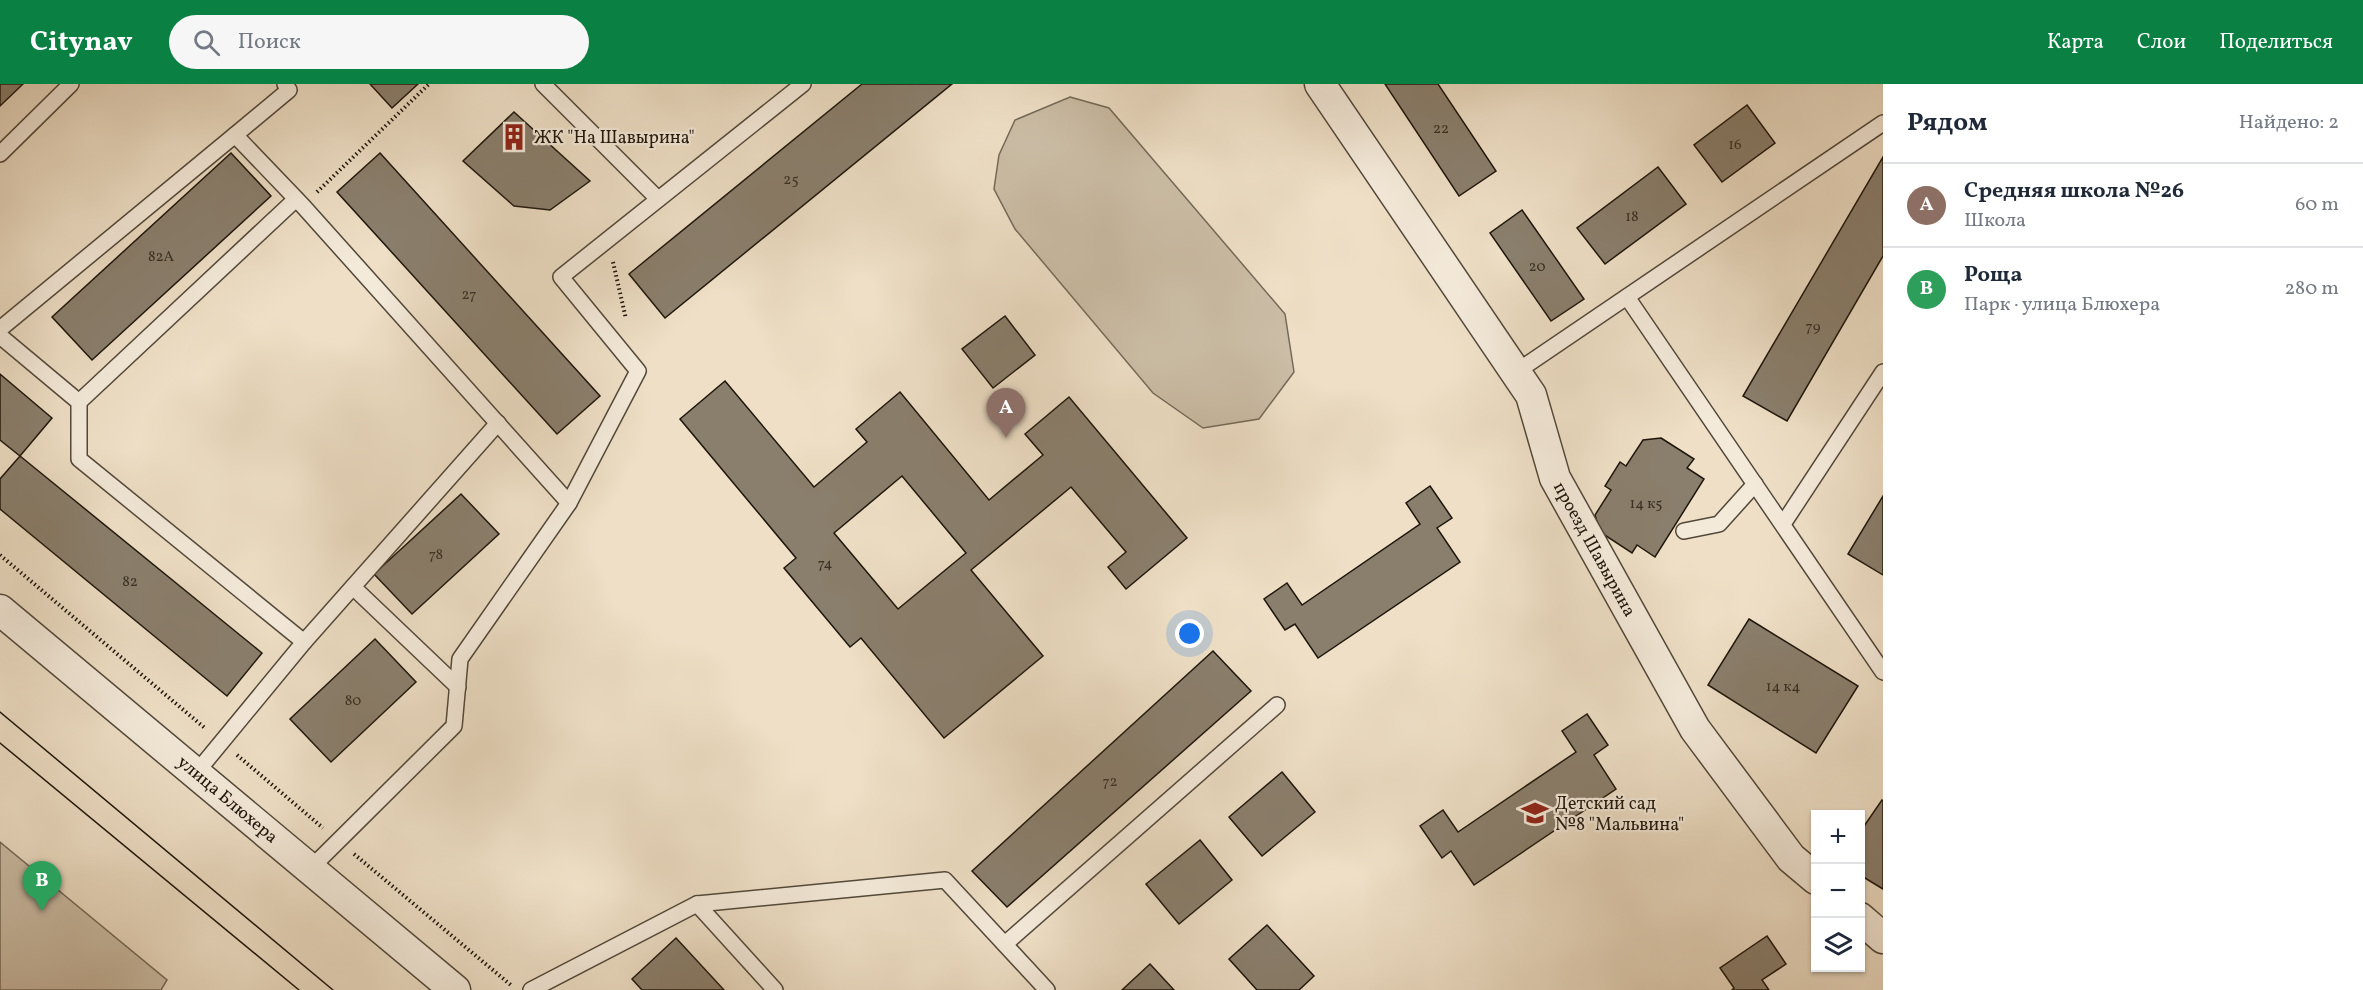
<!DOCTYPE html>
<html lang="ru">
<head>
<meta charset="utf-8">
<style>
  body { margin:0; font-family:Vollkorn,serif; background:#f6f6f7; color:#1f2937 }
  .controls { position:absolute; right:18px; bottom:18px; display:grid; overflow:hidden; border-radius:0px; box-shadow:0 2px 4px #0004 }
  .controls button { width:54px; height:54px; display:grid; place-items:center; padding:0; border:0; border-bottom:2px solid #e0e1e3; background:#fff; color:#1f2937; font:30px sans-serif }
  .you { position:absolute; left:1190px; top:550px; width:21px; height:21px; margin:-15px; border:4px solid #fff; border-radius:50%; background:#1a73e8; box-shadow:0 0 0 9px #1a73e833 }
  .badge { display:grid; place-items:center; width:39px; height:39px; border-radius:50%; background:#0b8043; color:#fff; font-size:20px; font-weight:700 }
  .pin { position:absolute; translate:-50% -50px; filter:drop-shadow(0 2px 3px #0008) }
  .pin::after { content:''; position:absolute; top:32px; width:21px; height:18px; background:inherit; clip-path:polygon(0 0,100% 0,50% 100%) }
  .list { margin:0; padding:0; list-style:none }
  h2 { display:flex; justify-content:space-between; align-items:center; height:78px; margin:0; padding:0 24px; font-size:26px }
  h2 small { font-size:20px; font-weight:400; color:#747a83 }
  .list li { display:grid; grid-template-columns:39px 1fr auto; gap:18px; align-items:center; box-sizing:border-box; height:84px; padding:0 24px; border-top:2px solid #e0e1e3 }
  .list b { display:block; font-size:22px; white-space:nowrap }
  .list p { margin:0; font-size:20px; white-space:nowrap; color:#747a83 }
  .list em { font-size:20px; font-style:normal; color:#747a83 }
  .icon { flex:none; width:33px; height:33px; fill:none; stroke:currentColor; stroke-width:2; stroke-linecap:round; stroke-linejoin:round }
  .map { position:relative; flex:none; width:1883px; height:906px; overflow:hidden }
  header { display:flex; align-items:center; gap:36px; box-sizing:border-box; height:84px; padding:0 30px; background:#0b8043; color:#fff }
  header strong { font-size:28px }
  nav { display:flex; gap:33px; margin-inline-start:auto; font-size:21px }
  .search { width:420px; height:54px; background:#f6f6f7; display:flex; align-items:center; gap:15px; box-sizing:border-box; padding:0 21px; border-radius:33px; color:#747a83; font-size:22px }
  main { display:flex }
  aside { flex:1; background:#fff }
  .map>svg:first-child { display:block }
</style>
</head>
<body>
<header>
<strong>Citynav</strong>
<div class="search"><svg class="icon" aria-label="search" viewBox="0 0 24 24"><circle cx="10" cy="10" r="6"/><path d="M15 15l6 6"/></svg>Поиск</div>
<nav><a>Карта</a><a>Слои</a><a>Поделиться</a></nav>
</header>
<main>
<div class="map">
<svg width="1883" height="906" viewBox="0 0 1883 906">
  <rect width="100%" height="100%" fill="#eedfc6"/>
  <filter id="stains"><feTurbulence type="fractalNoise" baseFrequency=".00333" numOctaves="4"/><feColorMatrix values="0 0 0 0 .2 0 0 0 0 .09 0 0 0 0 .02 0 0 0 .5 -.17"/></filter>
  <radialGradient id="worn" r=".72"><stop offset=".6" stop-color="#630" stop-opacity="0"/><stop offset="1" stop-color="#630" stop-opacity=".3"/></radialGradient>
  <g fill="#cbbda6" stroke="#746a59" stroke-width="1.5">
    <path d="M1070,13l39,11 176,206 9,58 -35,47 -56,9 -50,-35 -138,-164 -21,-40 5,-34 16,-35z"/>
    <path d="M0,758l167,138 -6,10h-161z"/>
  </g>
  <g fill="#8a7f6d" stroke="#1e160c" stroke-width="1.5" fill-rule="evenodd">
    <path d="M0,0h23l-23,22z"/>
    <path d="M370,0h48l-26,24z"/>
    <path d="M862,0h90l-287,234 -36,-44z"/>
    <path d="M1385,0h53l58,87 -37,25z"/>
    <path d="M1747,21l28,38 -53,39 -28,-37z"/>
    <path d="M514,28l76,69 -40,29 -36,-4 -51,-45z"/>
    <path d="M231,69l40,43 -179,164 -40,-43z"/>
    <path d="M380,69l220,243 -43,38 -220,-242z"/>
    <path d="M1883,73v99l-96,165 -44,-25z"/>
    <path d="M1658,83l28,37 -81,60 -28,-36z"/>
    <path d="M1522,126l62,89 -33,22 -61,-88z"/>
    <path d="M1005,232l30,39 -42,33 -31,-39z"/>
    <path d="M0,290l52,44 -32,38 -20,-16z"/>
    <path d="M725,297l89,106 53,-45 -11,-13 44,-37 89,108 54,-45 -18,-21 44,-37 118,141 -61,51 -18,-22 18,-15 -55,-65 -100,83 72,86 -99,82 -83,-100 -11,9 -66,-79 12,-10 -116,-139zM902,392l64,77 -68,56 -64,-76z"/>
    <path d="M1661,354l33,21 -7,9 17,11 -49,78 -18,-12 -5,8 -32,-21 -5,-17 16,-25 -6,-4 15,-24 6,4 17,-26z"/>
    <path d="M20,372l242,197 -35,43 -227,-187v-30z"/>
    <path d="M1430,402l22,32 -15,10 23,34 -142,96 -23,-34 -10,6 -21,-31 23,-16 15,22 118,-81 -14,-21z"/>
    <path d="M461,410l38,40 -87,80 -38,-40z"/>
    <path d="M1883,412v79l-35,-21z"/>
    <path d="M1749,535l109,67 -42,67 -108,-68z"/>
    <path d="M375,555l41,43 -85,80 -41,-43z"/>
    <path d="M1213,567l38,40 -244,216 -35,-36z"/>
    <path d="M1587,630l21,31 -14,10 22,34 -142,96 -23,-34 -9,7 -22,-32 23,-16 15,22 118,-80 -14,-21z"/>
    <path d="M1282,688l33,40 -53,44 -33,-39z"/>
    <path d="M1882,716l1,1v88l-23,-14v-43z"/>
    <path d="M1200,756l32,40 -53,44 -33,-40z"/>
    <path d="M1267,841l47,51 -15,14h-42l-28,-31z"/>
    <path d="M1767,852l19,28 -24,16 7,10h-37l2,-2 -14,-20z"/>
    <path d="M676,854l48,52h-82l-10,-11z"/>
    <path d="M1150,880l24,26h-52z"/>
  </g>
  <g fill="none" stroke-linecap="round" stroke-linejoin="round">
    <defs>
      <g id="lane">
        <path d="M285,0l4,6 -54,45 68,71 266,297"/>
        <path d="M543,0l115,115"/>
        <path d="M0,70l71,-70"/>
        <path d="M1627,213l256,375"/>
        <path d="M0,245l235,-194"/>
        <path d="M0,252l79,66v57l225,183 -108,131"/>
        <path d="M1516,288l367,-249"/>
        <path d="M79,318l217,-203"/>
        <path d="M1783,440l100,-152"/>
        <path d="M1684,447l35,-7 36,-40"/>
        <path d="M353,503l105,100"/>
        <path d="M304,558l194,-219"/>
        <path d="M311,784l143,-142 6,-67 109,-156 69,-132 -77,-94 242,-193"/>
        <path d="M697,820l248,-24 102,110"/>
        <path d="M1005,860l272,-239"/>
        <path d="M531,906l166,-86 78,86"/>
      </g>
      <g id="street">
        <path d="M1320,0l211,311 24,83 140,251 96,129 25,21"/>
        <path d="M0,526l455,380"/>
        <path d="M1860,834l23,20"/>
      </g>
    </defs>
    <use href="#lane" stroke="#52483a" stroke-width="18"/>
    <use href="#street" stroke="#52483a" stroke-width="33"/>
    <g stroke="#1e160c" stroke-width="4" stroke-dasharray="1.5 3" stroke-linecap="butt">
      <path d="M317,108l112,-108"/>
      <path d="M613,178l13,57"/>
      <path d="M0,471l206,174"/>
      <path d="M237,671l86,73"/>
      <path d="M354,770l158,132"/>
    </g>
    <use href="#lane" stroke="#f4eada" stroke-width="15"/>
    <use href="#street" stroke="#f4eada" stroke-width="30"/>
    <g stroke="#1e160c" stroke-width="1.5">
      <path d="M0,628l333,278"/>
      <path d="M0,659l299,247"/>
    </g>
  </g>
  <defs>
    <symbol id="building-bare" viewBox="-9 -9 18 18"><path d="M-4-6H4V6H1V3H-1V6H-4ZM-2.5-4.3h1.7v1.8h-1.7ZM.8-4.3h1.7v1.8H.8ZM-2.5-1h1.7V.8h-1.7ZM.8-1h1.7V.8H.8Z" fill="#8f2418" stroke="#f4eada" stroke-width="2.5" paint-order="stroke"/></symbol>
    <symbol id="school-bare" viewBox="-9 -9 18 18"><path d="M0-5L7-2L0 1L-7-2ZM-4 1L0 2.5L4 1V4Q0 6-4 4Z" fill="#8f2418" stroke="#f4eada" stroke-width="2.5" paint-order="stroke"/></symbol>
  </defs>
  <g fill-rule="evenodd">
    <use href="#building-bare" x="495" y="34" width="38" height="38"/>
    <use href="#school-bare" x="1516" y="710" width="38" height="38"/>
  </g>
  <g text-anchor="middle" stroke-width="4.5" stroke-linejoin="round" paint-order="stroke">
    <g font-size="15" fill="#393024">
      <text x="1441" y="49">22</text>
      <text x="1735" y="65">16</text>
      <text x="791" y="100">25</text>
      <text x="1632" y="137">18</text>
      <text x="161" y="177">82А</text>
      <text x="1537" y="187">20</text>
      <text x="469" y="215">27</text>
      <text x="1813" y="247">79</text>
      <text x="1646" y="424">14 к5</text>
      <text x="436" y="475">78</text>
      <text x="825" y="484">74</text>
      <text x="130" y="502">82</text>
      <text x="1783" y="607">14 к4</text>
      <text x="353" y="621">80</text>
      <text x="1110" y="702">72</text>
    </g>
    <g font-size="18" fill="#1e160c" stroke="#f4eada" text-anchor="start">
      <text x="534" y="59">ЖК "На Шавырина"</text>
      <text x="1555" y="725">Детский сад<tspan x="1555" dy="21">№8 "Мальвина"</tspan></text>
    </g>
    <g font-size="18" fill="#1e160c" stroke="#f4eada">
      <text transform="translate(1595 465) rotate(61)" y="6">проезд Шавырина</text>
      <text transform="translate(228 715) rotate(40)" y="6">улица Блюхера</text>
    </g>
  </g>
  <rect width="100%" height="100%" filter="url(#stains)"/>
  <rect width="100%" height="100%" fill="url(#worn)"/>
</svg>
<div class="controls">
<button>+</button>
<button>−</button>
<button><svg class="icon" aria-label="layers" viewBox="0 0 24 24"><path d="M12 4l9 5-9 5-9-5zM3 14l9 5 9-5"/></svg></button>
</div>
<div class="you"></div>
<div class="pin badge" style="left:1006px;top:354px;background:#8d6e63">A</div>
<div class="pin badge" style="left:42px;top:827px;background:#2e9e5b">B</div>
</div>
<aside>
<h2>Рядом<small>Найдено: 2</small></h2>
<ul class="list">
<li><span class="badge" style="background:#8d6e63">A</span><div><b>Средняя школа №26</b><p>Школа</p></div><em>60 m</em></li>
<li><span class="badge" style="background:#2e9e5b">B</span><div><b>Роща</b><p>Парк · улица Блюхера</p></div><em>280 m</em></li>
</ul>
</aside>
</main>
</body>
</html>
